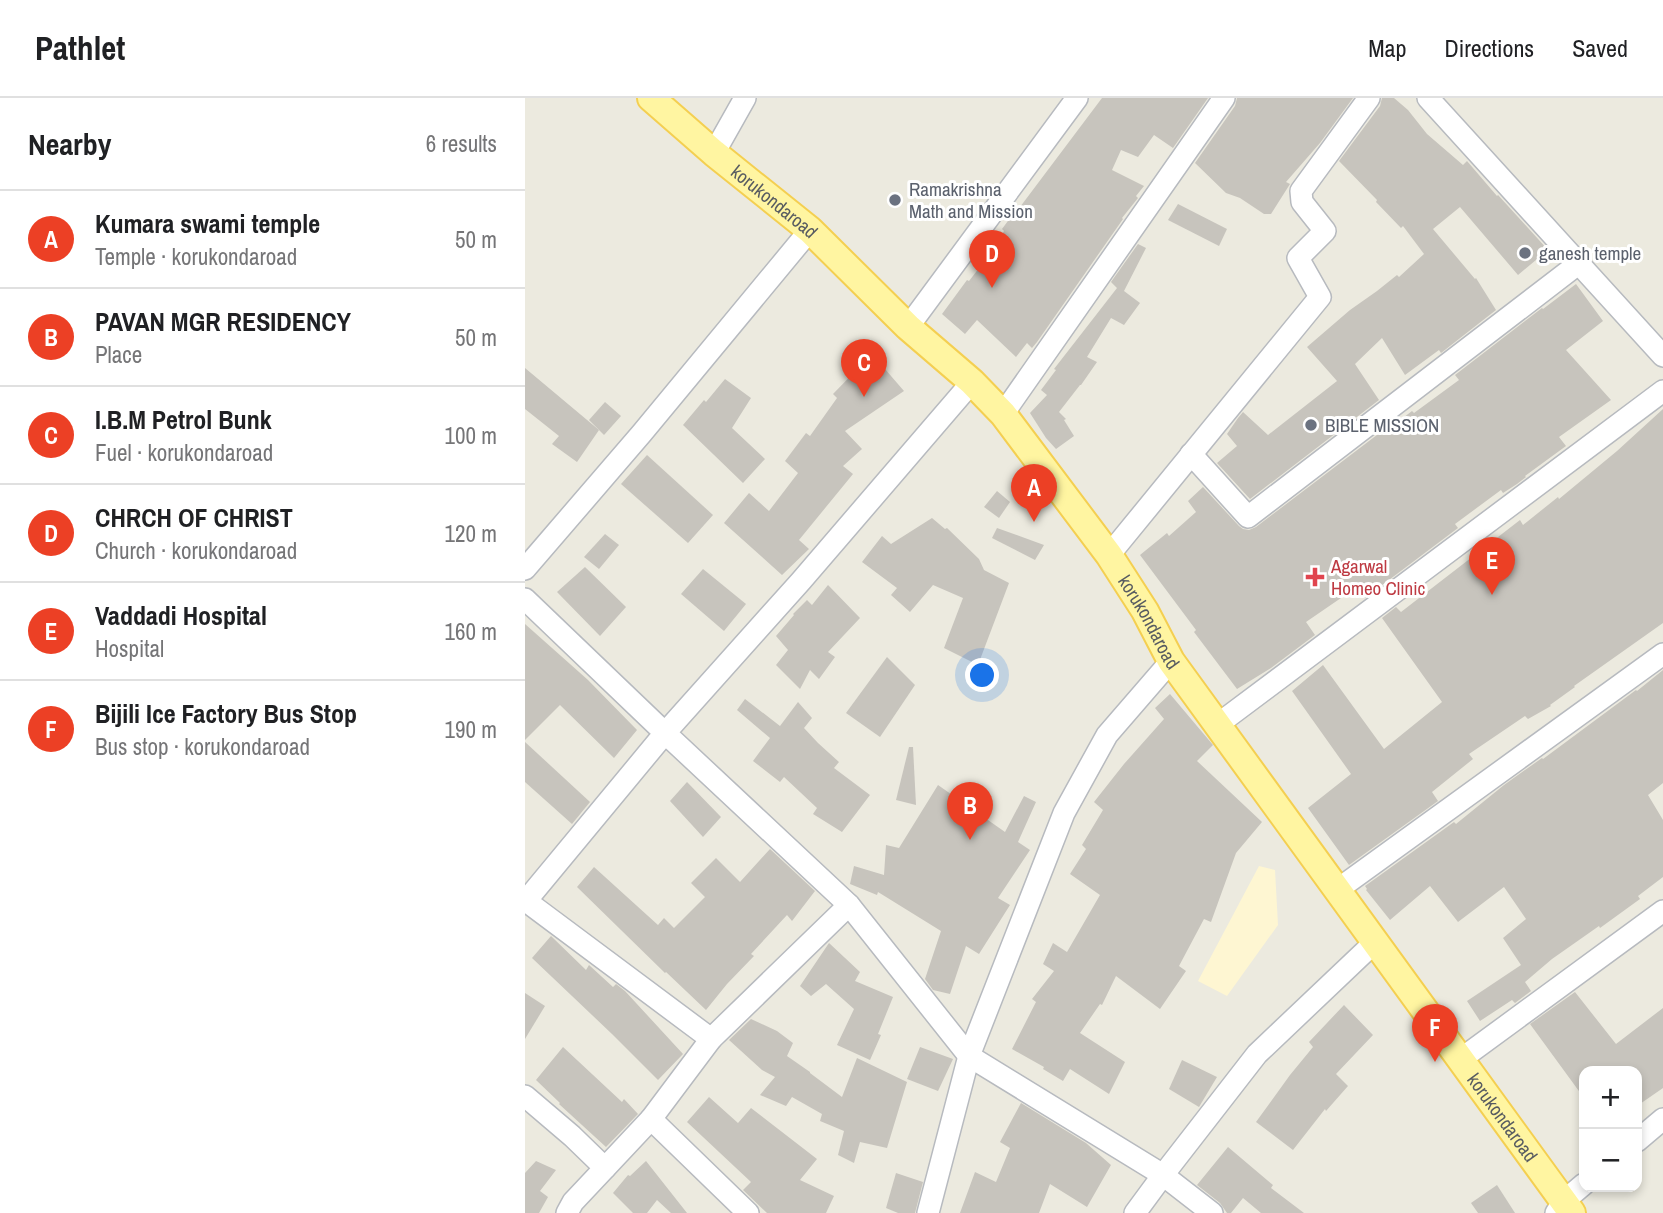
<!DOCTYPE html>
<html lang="en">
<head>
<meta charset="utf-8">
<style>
  body { margin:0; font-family:"Archivo Narrow",sans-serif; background:#f2f2f2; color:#202124 }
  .controls { position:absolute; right:21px; bottom:21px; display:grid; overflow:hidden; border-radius:14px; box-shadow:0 4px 10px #0003 }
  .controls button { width:63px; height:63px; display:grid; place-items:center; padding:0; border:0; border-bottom:2px solid #e0e0e0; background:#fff; color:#202124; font:35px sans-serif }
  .you { position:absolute; left:458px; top:578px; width:24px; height:24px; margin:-18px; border:5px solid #fff; border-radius:50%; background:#1a73e8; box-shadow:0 0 0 10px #1a73e833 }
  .badge { display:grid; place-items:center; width:46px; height:46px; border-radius:50%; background:#ec4025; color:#fff; font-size:23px; font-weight:700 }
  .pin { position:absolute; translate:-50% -58px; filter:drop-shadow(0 2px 4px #0008) }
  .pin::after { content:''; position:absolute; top:37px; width:24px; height:21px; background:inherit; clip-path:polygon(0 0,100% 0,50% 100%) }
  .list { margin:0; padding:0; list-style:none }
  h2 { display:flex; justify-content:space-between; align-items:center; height:91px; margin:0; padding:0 28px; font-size:30px }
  h2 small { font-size:23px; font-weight:400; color:#757577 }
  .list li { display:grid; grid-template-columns:46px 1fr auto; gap:21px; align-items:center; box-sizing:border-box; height:98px; padding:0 28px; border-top:2px solid #e0e0e0 }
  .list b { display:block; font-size:26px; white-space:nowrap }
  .list p { margin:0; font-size:23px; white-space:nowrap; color:#757577 }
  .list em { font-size:23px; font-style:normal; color:#757577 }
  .map { position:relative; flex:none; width:1138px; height:1115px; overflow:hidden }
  header { display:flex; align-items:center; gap:42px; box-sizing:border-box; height:98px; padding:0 35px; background:#fff; border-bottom:2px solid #e0e0e0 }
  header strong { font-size:33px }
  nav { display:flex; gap:38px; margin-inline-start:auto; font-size:24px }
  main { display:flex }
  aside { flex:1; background:#fff }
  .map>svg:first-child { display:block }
</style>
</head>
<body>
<header>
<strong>Pathlet</strong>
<nav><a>Map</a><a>Directions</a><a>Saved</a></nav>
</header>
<main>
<aside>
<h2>Nearby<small>6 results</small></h2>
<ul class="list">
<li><span class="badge">A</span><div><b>Kumara swami temple</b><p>Temple · korukondaroad</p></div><em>50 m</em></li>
<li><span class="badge">B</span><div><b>PAVAN MGR RESIDENCY</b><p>Place</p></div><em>50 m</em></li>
<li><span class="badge">C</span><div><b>I.B.M Petrol Bunk</b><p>Fuel · korukondaroad</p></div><em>100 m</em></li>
<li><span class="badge">D</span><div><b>CHRCH OF CHRIST</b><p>Church · korukondaroad</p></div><em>120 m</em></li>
<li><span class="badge">E</span><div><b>Vaddadi Hospital</b><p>Hospital</p></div><em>160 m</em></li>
<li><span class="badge">F</span><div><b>Bijili Ice Factory Bus Stop</b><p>Bus stop · korukondaroad</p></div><em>190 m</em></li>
</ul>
</aside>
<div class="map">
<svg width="1138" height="1115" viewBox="0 0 1138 1115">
  <rect width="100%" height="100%" fill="#eceadf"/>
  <path fill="#fef6d2" d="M734,768l16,4 3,55 -51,71 -29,-15z"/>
  <g fill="#c7c4bd">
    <path d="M577,0h106l-35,50 -19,-13 -16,22 -17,-7 -9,20 32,16 -8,10 2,2 -16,20 1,1 -86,123 -5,6 -5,-5 -11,14 -39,-37 -12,14 -23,-20 25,-34 2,1 14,-18 21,-32 -2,-2 14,-19 1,1z"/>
    <path d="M712,0h116l-33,45 -34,39 4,2 -19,30h-7l-24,-16 -14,-5 -31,-30 40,-57z"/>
    <path d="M857,0h12l14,12 19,24 36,31 4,-4 30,35 1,-1 50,55 -30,25 -58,-68 -27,22 42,50 1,-1 20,32 -55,43 -2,-3 -34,25 -23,-37 -27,26 24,36 -129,99 -33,-36 20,-17 -10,-12 11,-16 5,-6 25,23 69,-54 -30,-34 43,-37 27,-19 20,-16 2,2 25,-23 -21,-28 -2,2 -25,-26 1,-2 -38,-39 41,-55z"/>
    <path d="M653,106l49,25 -8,17 -51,-26z"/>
    <path d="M613,146l8,4 -22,43 16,12 -16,22 -13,-7 -24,39 10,5 -16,23h-1l-21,27 7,7 -2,1 10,16 -18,13 -10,-11 -16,-25 17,-18 -6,-5 15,-20 -2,-1 63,-81 -6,-6z"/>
    <path d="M1051,186l27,37 -37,29 45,50 -52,37 7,9 -41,30 1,1 -9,7 -14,9 -2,-3 -46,34 3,4 -93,70 -8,-11 -51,35 9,13 -44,33 -34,21 -43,-57 2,-2 -56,-75 27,-22 2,3 27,-24 -8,-11 15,-14 36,39 4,3 6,1 7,-3 138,-105 1,2 17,-13 2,2 45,-33 -4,-5 87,-67 1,1z"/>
    <path d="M347,256l32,37 -59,40 17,18 -19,17 10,8 -54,66 10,9 -27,26 -58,-52 25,-30 20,18 29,-38 -13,-12 21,-28 4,3 27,-38 -4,-4z"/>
    <path d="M0,270l74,62 -22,32 -25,-18 7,-8 -34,-27z"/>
    <path d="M200,281l26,19 -19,30 33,31 -22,24 -60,-58 21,-25 2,2z"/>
    <path d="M80,304l16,14 -17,19 -15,-15z"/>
    <path d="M1138,311v214l-89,63 1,1 -25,18 1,1 -23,13 -3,-3 -56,38 4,5 -41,33 6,9 -89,64 -41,-57 43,-34 -59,-83 31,-26 61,84 58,-47 -60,-84 14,-11 5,5 119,-92 3,5 35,-28 1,2 58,-48z"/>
    <path d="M122,357l66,60 -25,28 -67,-59z"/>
    <path d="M472,393l13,11 -11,16 -15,-11z"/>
    <path d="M407,420l13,11 2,-1 32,31 5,11 25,13 -31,82 -34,-17 19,-50 -30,-13 -23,27 -19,-17 6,-7 -35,-26 20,-26 9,8z"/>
    <path d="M472,430l47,17 -9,15 -43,-22z"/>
    <path d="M80,436l14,11 -20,24 -15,-12z"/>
    <path d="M60,469l41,40 -26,29 -43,-44z"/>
    <path d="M178,471l43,35 -22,27 -43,-37z"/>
    <path d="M303,487l32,33 -32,34 7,5 -16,22 -9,-9 -10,19 -24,-24 12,-15 -12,-14 18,-21 -1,-1 14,-14 5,5z"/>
    <path d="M0,526l63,56 49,50 -23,28 -54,-53 -35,35z"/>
    <path d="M362,559l28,28 -35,52 -34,-24z"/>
    <path d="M1138,572v113l-15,12 15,25v57l-25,19 2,3 -40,29 -1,-2 -47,33 -27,23 6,9 -16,12 -3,-3 -32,21 -13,-20 54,-36 -18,-27 23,-19 -22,-32 -46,35 -28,-36 -40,34 -24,-30 1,-1 -2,-3 89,-64 2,2 48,-39 38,-27 1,1 93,-69 1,1z"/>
    <path d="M645,596l43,51 -16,16 65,61 -26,31 -25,69 -7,-3 -25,47 7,5 -26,38 -44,-33 -14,29 -2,-1 -20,29 45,29 -16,32 -39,-25 -7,12 -20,-12 1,-2 -32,-18 24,-47 -4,-3 22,-28 -11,-7 10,-21 14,9 33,-57 -30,-21 16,-25 -4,-4 21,-35 -9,-8 30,-38 40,-45 -9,-11z"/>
    <path d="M220,601l35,27 18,-24 14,16 -8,10 14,15 21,19 -5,6 36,27 -28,37 -29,-18 4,-6 -33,-31 -4,5 -27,-21 17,-23 -33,-28z"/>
    <path d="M0,644l65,60 -18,22 -47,-42z"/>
    <path d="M384,649h4l3,58 -20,-5z"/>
    <path d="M162,684l34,35 -18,20 -33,-36z"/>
    <path d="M413,687l67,47 19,-36 12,6 -18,40 12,8 -32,48 12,7 -31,49 -13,-8 -16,48 -17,-4 -8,-11 16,-48 -63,-39 -1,3 -27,-11 4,-18 30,9 2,-30 13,3z"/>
    <path d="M245,751l45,42 -23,30 -5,-6 -36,39 3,2 -27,28 -21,26 -40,-38 -1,1 -88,-86 17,-20 64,58 6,-7 10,10 31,-31 -14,-14 25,-25 24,24z"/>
    <path d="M26,838l35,34 3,-5 24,22 3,-3 9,7 58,63 -25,26 -46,-46 -80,-76z"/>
    <path d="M304,845l31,29 -5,9 38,16 -15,37 3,1 -11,25 -33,-15 17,-36 -28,-25 -15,12 -11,-10z"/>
    <path d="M1050,894l41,52 47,-36v80l-26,18v-35h-53v27l-54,-74z"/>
    <path d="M0,895l20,13 -20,33z"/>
    <path d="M819,907l29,30 -37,39 12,12 -22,25 -1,-2 -32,41 -37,-28 34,-47 23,-28 -4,-5z"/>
    <path d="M226,921l26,12 16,12 -6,13 23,16v1l32,24 15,-39 50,24 -20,66 -27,-6 -6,21 -16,-8 6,-24 -24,-10 2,-7 -30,-17 -6,9 -26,-11 15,-18 -13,-7 -33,-30z"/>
    <path d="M38,949l59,55 2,-3 14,15 -32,33 -47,-43 1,-1 -24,-23z"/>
    <path d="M395,949l33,12 -15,32 -31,-12z"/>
    <path d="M657,962l35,17 -18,30 -30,-18z"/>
    <path d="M184,999l29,26 13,-15 66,51 -17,21 34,16 -8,17h-59l-24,-23 8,-8 -64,-60z"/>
    <path d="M496,1005l65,40 25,22 -24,42 -37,-23 -11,29h-79l15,-41 21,10 14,-34 -10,-6z"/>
    <path d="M703,1049l45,38 -2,3 33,25h-43l-18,-15 -12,15h-4l-7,-10 -23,-18z"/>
    <path d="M11,1063l20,9 -16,21 8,6 -9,16h-14v-40z"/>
    <path d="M121,1063l41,52h-16l-14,-13 -10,13h-14l-20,-20 15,-18 2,1z"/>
    <path d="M371,1075l27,9 -8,31h-17l-12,-5z"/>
    <path d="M972,1087l18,28h-37l-7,-10z"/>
  </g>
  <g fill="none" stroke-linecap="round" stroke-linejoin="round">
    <defs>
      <g id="minor">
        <path d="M903,0l235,258"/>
        <path d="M189,55l31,-55"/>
        <path d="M383,229l169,-229"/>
        <path d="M447,284l-171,199 -136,152 184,172 120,151 194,119 49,38"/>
        <path d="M478,316l221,-316"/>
        <path d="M666,356l57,63 330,-253"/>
        <path d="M584,457l211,-258 -22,-39 27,-27 -23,-29 -1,-11 68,-93"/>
        <path d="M0,471l117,-136 168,-203"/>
        <path d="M0,501l140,134 -140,169"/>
        <path d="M692,627l446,-334"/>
        <path d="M812,792l326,-236"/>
        <path d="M1,803l185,138"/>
        <path d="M936,961l202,-148"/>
        <path d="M0,998l47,40 33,32 46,-49 97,94"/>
        <path d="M126,1021l60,-80 138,-134"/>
        <path d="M1112,1043l26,-22"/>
        <path d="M42,1115l6,-11 32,-34"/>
        <path d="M403,1115l41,-157 95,-243 43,-78 64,-74"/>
        <path d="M610,1115l28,-38 94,-121 118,-112"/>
        <path d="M1031,1115l8,-12 20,-17"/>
      </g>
      <g id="major">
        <path id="s1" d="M126,0l63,55 96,77 98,97 64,55 31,32 106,141 36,56 26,50 401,552"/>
      </g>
    </defs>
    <use href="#minor" stroke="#b7babf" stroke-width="24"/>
    <use href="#major" stroke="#f4cf51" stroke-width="30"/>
    <use href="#minor" stroke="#fff" stroke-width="21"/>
    <use href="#major" stroke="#fff5a1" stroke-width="26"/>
  </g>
  <g fill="#6b7280" stroke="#fff" stroke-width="2.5">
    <circle cx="370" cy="102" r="7"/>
    <circle cx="1000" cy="155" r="7"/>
    <circle cx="786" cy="327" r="7"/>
  </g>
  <path fill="#e0444e" stroke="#fff" stroke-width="2.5" d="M786.5 468.5h7v7h7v7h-7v7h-7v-7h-7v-7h7z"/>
  <g text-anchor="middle" stroke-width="6" stroke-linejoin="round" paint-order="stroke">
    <g font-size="19" fill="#5b616d" stroke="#fff" text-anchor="start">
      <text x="384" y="98">Ramakrishna<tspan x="384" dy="22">Math and Mission</tspan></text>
      <text x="1014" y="162">ganesh temple</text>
      <text x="800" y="334">BIBLE MISSION</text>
    </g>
    <g font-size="19" fill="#585c61" stroke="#fff">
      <text dy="7" stroke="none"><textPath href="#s1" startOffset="161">korukondaroad</textPath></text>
      <text dy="7" stroke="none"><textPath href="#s1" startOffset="728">korukondaroad</textPath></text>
      <text dy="7" stroke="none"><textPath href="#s1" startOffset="1337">korukondaroad</textPath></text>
    </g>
    <g font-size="19" fill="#be3a42" stroke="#fff" text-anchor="start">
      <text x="806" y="475">Agarwal<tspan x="806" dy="22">Homeo Clinic</tspan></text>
    </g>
  </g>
</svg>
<div class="controls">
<button>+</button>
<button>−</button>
</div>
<div class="you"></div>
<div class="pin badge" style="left:509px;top:424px">A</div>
<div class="pin badge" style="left:445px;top:742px">B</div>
<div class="pin badge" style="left:339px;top:299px">C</div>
<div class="pin badge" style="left:467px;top:190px">D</div>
<div class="pin badge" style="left:967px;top:497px">E</div>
<div class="pin badge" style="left:910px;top:964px">F</div>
</div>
</main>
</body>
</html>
